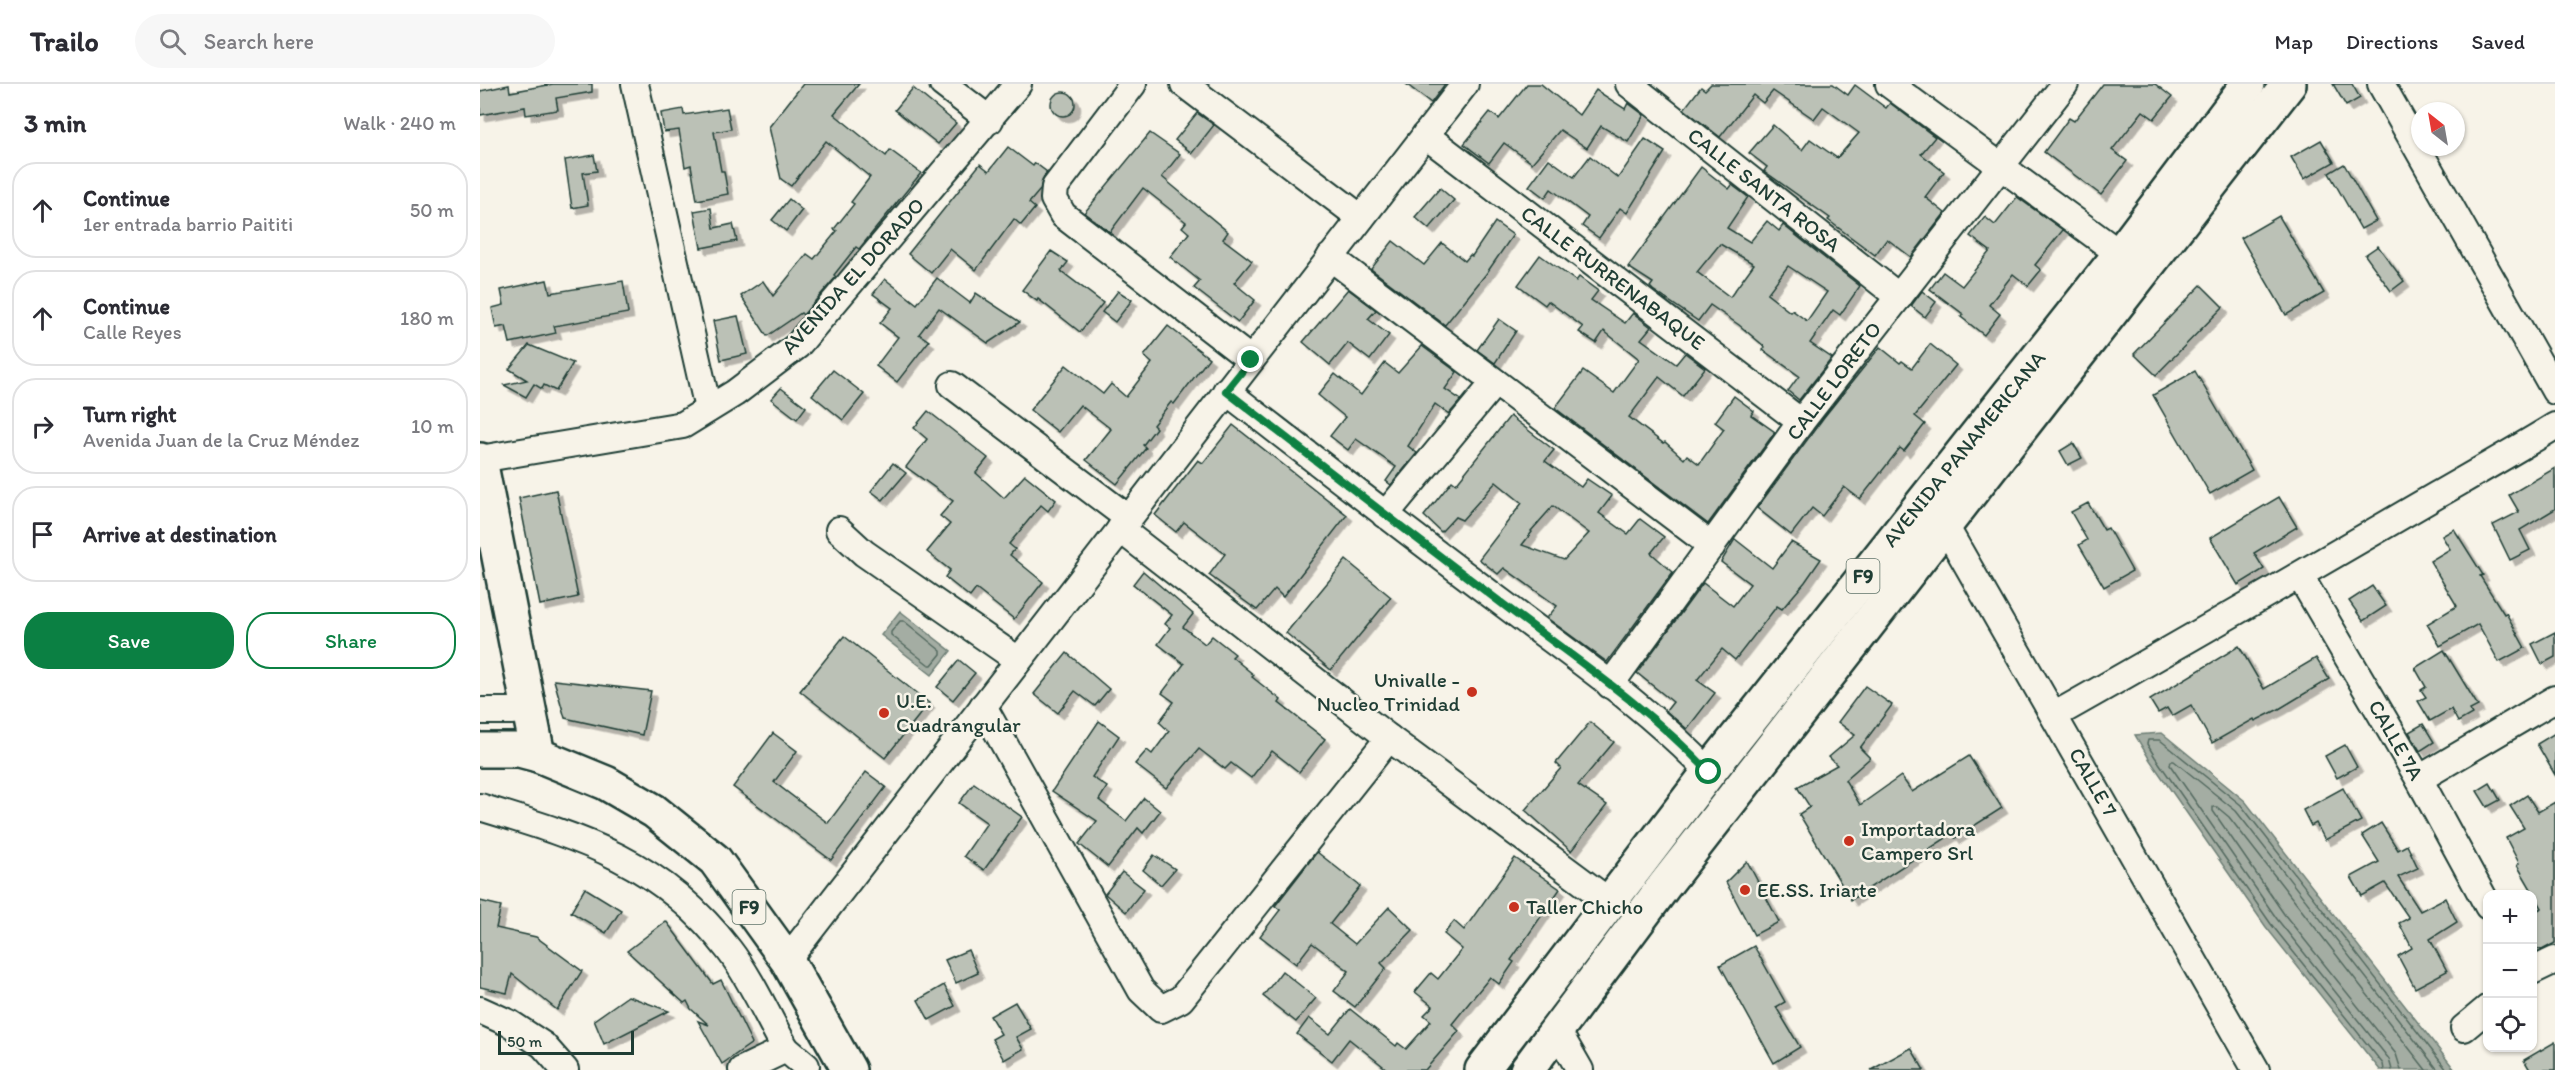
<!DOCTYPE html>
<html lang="en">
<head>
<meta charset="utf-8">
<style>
  body { margin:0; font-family:Itim,sans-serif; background:#f7f7f7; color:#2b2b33 }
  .controls { position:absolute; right:18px; bottom:18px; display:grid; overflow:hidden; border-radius:12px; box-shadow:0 2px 4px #0004 }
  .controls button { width:54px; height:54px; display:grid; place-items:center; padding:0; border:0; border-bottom:2px solid #e1e1e2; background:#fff; color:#2b2b33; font:30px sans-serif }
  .compass { position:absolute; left:1931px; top:18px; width:54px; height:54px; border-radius:50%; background:#fff; box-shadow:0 2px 4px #0004; rotate:329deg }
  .scale { position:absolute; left:18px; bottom:15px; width:136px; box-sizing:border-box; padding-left:6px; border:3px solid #1f3d34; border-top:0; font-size:16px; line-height:21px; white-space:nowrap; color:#1f3d34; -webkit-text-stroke:4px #f7f3e8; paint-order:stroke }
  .stop { position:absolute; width:18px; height:18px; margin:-14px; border:4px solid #0b8043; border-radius:50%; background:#fff }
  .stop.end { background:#0b8043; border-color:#fff; box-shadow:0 2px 6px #0008 }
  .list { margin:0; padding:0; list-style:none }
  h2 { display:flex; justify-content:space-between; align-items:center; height:78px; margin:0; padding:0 24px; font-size:26px }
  h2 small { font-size:20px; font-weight:400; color:#7c7c81 }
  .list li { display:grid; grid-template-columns:39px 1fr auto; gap:18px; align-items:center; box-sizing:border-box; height:96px; margin:0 12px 12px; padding:0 12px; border:2px solid #e1e1e2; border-radius:24px }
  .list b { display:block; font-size:22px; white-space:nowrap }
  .list p { margin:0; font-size:20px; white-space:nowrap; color:#7c7c81 }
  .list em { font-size:20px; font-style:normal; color:#7c7c81 }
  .actions { display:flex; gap:12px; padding:18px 24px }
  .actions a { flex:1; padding:14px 0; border:2px solid #0b8043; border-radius:24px; text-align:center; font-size:21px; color:#0b8043 }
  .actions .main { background:#0b8043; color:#fff }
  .icon { flex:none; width:33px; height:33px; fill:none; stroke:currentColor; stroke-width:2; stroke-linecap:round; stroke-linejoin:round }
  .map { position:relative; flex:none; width:2075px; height:986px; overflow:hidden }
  header { display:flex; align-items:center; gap:36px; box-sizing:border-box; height:84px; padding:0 30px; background:#fff; border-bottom:2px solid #e1e1e2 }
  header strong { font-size:28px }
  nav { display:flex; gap:33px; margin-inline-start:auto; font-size:21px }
  .search { width:420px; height:54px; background:#f7f7f7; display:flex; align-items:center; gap:15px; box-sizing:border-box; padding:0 21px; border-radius:33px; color:#7c7c81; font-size:22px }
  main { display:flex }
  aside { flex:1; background:#fff }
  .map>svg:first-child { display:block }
</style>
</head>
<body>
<header>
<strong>Trailo</strong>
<div class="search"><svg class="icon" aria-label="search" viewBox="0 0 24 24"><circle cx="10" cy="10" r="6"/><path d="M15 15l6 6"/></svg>Search here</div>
<nav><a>Map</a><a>Directions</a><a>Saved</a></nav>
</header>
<main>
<aside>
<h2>3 min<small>Walk · 240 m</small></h2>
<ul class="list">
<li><svg class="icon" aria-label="ahead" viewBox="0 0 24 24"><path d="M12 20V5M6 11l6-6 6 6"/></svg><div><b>Continue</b><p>1er entrada barrio Paititi</p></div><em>50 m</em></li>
<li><svg class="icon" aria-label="ahead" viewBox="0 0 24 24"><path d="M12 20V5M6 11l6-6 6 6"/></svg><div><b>Continue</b><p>Calle Reyes</p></div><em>180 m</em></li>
<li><svg class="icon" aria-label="right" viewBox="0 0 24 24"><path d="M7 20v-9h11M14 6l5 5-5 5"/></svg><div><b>Turn right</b><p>Avenida Juan de la Cruz Méndez</p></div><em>10 m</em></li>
<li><svg class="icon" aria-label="arrive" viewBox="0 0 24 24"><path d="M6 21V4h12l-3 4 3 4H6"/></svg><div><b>Arrive at destination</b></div></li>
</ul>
<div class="actions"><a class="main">Save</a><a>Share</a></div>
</aside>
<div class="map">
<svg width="2075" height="986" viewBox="0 0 2075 986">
  <defs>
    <filter id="shadow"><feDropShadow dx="5.5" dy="5.5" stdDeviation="0" flood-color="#0004"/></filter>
  </defs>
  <rect width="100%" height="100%" fill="#f7f3e8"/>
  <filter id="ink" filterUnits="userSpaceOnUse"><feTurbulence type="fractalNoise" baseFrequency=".0167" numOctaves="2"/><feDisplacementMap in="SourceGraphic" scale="12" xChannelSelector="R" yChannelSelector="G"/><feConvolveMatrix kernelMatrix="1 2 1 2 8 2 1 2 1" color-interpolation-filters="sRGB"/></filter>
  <g filter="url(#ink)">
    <g fill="#a4ada3" stroke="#6f8077" stroke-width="1.5">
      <path d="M420,527l51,40 -19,24 -51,-40z"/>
      <path d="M1682,649l83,68 210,269h-75l-114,-143 -116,-167 -15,-25z"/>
    </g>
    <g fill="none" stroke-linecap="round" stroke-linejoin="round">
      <g stroke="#546a60" stroke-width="1.5">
        <path d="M420,537h4l37,30v3l-9,11h-3l-38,-30v-3z"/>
        <path d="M1904,986l-1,-6 -112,-140 -116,-167 -8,-13 1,-4h12l81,65 206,265"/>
        <path d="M1912,986l-3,-11 -112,-140 -107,-154 1,-4h3l62,50 202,259"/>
        <path d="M1921,986l-5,-16 -112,-140 -71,-103v-4h4l12,10 197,253"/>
      </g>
    </g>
    <g fill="#bbc1b6" stroke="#1f3d34" stroke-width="1.5" fill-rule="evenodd" filter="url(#shadow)">
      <path d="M73,0h39v8l-36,6 2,12 -32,5 -1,-8 -45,8v-24l29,-6 1,7z"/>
      <path d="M323,0h56l-25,30 52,42 4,-6 31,23 -62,76 -3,-2 -22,28 2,2 -33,38 -2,-2 -34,23 -26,-40 22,-15 10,15 34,-42 7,5 23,-28 -3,-2 20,-25 -3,-2 19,-25 -44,-36 -35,45 -10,-7 -12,-52z"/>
      <path d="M926,0h39l-14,19z"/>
      <path d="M1047,0h14l38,31 17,-25 29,19 3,-6 16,12 -16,27 -27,-16 -14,22 -27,-18 -28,33 -28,-20 -15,20 -25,-19 26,-32 9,7z"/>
      <path d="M1231,0h122l15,11 7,-10 31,23 4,-5 45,34 -14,17 23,18 -19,25 20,16 -34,44 -24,-18 -12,16 -47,-35 2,-2 -66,-47 3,-4 -18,-14 24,-28 29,25 8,-11 27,19 22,-25 -36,-26 -9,12 -41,-28 -10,12 -10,-8 -33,42 -36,-28 17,-22 4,3z"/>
      <path d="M1623,0h52l17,13 -18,22 -11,-8 -31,39 15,11 -26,34 -57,-43 25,-34 5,3z"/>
      <path d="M1853,0h19l8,14 -14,8z"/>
      <path d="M433,4l43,35 -18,21 -43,-34z"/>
      <circle cx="583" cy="20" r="12"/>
      <path d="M247,24l4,21 -17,3 7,39h3l4,23 -31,6 -6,-35 -6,2 -6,-37 -15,2 -3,-19 22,-4 1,6z"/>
      <path d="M717,29l17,12 -22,28 -17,-13z"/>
      <path d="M670,49l30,21 -18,23 66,55 -5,7 29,22 -18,22 21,17 -17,22 -44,-34 6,-7 -30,-24 19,-24 -7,-6 4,-5 -43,-34 -33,44 -26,-19z"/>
      <path d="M1165,55l20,13 -38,61 -7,-5 -21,30 -17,-12 6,-9 -37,-28 -6,9 -16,-12 20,-27 25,18 16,-21 28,22z"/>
      <path d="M1841,56l13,22 -30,17 -13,-22z"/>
      <path d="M528,63l25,19 2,-3 12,9 -4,6 -3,12 -11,13 6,5 -14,17 -7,-6 -38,51 -26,-21 -19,24 -23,-19 72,-90 9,7z"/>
      <path d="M114,71l3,16 -14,2 5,32 -16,3 -7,-48z"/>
      <path d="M1864,80l32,57 -15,8 -32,-56z"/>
      <path d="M1221,83l28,22 3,-4 16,12 -21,31 23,14 17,-21 12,10 4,-6 77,61 -20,29 -7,-5 -23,33 22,15 -33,42 -11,-9 11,-15 -36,-26 2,-3 -26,-22 -29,-20 -12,16 -45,-31 -3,-3 3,-4 -25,-16zM1240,160l34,20 -24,33 -33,-25zM1308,182l39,26 -20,29 -15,-11 -2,2 -23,-18z"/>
      <path d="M960,104l14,12 -25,29 -14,-12z"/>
      <path d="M1537,113l46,33 -28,35 6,5 -13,16 -15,-12 -24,31 11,9 -16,21 -23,-18 2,-3 -33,-25 13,-17 19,14 28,-35 -20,-15 15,-19 10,8z"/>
      <path d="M309,115l13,11 -16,21 -14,-11z"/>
      <path d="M231,124l3,20 19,-4 4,17 -36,7 -7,-37z"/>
      <path d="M1799,132l45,77 -38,22 -45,-77z"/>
      <path d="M1015,138l18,13 -27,39 -41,51 -74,-56 22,-28 31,24 18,-22 23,18 5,-6 2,1z"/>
      <path d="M1898,162l26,35 -13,10 -26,-36z"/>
      <path d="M571,167l17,11 -7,9 42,32 -23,29 -42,-33 -1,2 -15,-11z"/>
      <path d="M1060,171l36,26 3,-4 19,14 -7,9 34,23 8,-10 18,14 -10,12 35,25 9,-11 20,15 -22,28 -24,-19 -30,40 34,26 2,-1 19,17 3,-4 12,9 25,-35 -9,-7 19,-26 20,15 -3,4 24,17 -67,92 -153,-116 28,-37 31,22 25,-34 -35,-28 -8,12 -17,-11 4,-5 -35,-26 -3,4 -27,-20z"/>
      <path d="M457,194l33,25 6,-10 44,29 -32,21 -49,-35 -20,26 10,7 -32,41 -21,-16 22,-29 -18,-14 12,-15 -19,-14 12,-15 32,25z"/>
      <path d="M67,196l3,13 73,-12 5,32 -74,13 2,7 -46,10 -4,-17 -10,2 -4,-20 12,-3 -3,-15z"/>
      <path d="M1721,201l22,22 -67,68 -22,-21z"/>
      <path d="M868,205l28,21 -8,9 21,16 -19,25 -22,-17 -18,22 -27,-23z"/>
      <path d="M638,207l14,9 -17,22 -13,-10z"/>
      <path d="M1442,207l14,11 -11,15 -14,-11z"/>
      <path d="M258,232l9,38 -26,6 -8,-39z"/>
      <path d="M1019,235l17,12 -21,32 -18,-13z"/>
      <path d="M688,242l41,32 -35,46 -3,-2 -18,23 3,3 -13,17 3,3 -29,36 -31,-24 25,-31 -31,-24 -22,27 -28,-22 36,-45 37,29 8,-10 15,13 26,-34 -8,-7z"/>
      <path d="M1450,260l26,21 -41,51 10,8 -21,27 -4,-3 -40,51 -16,-12 -22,29 -10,-8 -21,27 -34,-27 67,-91 56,-70 20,16 2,-2 10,7z"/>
      <path d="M49,261l44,18 -17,28 -12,-6 -2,4 -8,-5 -8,13 -22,-12 23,-5 -18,-11z"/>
      <path d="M942,262l35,26 -12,17 16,11 -12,14 -14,-10 -27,42 9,7 -26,32 -5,-4 10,-14 -40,-28 -8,11 -18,-14 15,-19 -27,-22 17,-21 26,21 24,-32 13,10z"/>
      <path d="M353,286l31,24 -21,26 -31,-25z"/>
      <path d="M1715,287l57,99 -42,24 -57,-99z"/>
      <path d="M301,304l25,19 -9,12 -26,-20z"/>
      <path d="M448,327l60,47 -12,15 28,25 21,-23 31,25 -8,11 -7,-6 -32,39 6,5 -5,6 33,27 -29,37 -38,-30 -6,8 -25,-20 5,-7 -23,-18 23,-28 -10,-8 13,-15 -47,-34 21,-28 -13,-11z"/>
      <path d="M1030,332l44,34 -9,11 36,26 6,-8 25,17 -13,17 29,21 12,-15 24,18 -13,16 22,19 -66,90 -60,-44 10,-12 -53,-38 -6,6 -19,-15 43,-56 -26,-21 -34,38 -7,-3 -14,15 -17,-16 28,-35 4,3zM1073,422l36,27 -25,27 -42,-15 10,-13 -1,-1z"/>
      <path d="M753,341l114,90 -64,82 -8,-8 -18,21 -48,-35 16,-21 -41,-32 -8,10 -21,-17 43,-55 5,3z"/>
      <path d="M1593,359l9,15 -14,7 -8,-14z"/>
      <path d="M413,379l13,10 -23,27 -12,-9z"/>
      <path d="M2075,384v41l-35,21 10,20 -20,10 -17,-35 26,-13 -10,-17z"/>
      <path d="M76,406l22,107 -38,8 -21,-107z"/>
      <path d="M1799,413l18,30 -43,26 10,16 -26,16 -28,-47z"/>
      <path d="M1608,419l16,27 4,-2 24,43 -28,16 -25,-42 8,-5 -16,-28z"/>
      <path d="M1974,445l29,46 -3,1 24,38 2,-1 19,35 -26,14 -21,-38 -38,22 -13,-22 30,-18 -27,-45 20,-12 -8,-13z"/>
      <path d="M1255,455l37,29 19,-26 30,17 -16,23 -23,27 -5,-3 -42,54 -13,-11 -25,31 18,13 -28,36 -21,-18 7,-9 -36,-29 66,-90 30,23 17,-22 -29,-22z"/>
      <path d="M866,476l45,37 -60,73 -45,-37z"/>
      <path d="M663,487l50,43 -10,13 22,17 7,-8 23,18 -3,3 22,18 -2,2 29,23 -2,3 46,36 -26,33 -27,-21 -21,27 -20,-15 -6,6 -26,-20 -33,39 -31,-24 12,-14 5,4 17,-23 -10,-9 15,-20 -12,-9 22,-29 -26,-20 12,-16 -5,-4 7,-9 -39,-31z"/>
      <path d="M1892,502l14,20 -23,15 -14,-20z"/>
      <path d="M2075,548v25l-13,7 -10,-20z"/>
      <path d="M364,552l85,67 -44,55 -85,-67z"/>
      <path d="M1759,562l25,43 52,-31 13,21 -50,30 -24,12 -1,-2 -42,24 -21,-38 -19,11 -5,-8 -9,5 -8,-13z"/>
      <path d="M1964,566l34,56 -8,4 2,4 -14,8 -7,-13 -21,12 -12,-20 8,-4 -5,-7 5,-3 -11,-19z"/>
      <path d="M587,569l42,36 -14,17 -20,-15 -17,22 -24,-19z"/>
      <path d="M479,576l16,13 -22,27 -16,-13z"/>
      <path d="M74,596l97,11 -9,44 -77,-17z"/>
      <path d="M1385,602l27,19 -32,43 10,10 -25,22 15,25 41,-29 11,16 57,-36 33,52 -47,30 -3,-4 -101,66 -52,-86 11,-7 -13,-20 40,-22 -8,-8 26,-22 -17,-13z"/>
      <path d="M619,637l20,15 -27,41 15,10 -8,13 27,21 18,-23 16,13 -17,22 -5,-5 -30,39 -29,-23 18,-23 -45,-30z"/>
      <path d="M1110,638l24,20 -36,43 29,20 -36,46 -46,-41 36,-42 -5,-5z"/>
      <path d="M1943,640l11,18 -14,9 -11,-19z"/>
      <path d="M293,649l24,18 -23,31 54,41 38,-51 20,15 -55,73 -98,-73z"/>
      <path d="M2075,649v42l-18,-31z"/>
      <path d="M1865,661l12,22 -20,11 -12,-22z"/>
      <path d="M494,699l48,34 -38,53 -20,-14 23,-33 -28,-20z"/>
      <path d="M2010,699l10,17 -13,7 -10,-16z"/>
      <path d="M1863,704l18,33 -36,19 -9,-17 -5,3 -8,-16z"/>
      <path d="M2047,711l11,17 17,-10v141l-13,7 -10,-3v-34l10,-5 -25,-43 2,-2 -13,-25 18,-10 -14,-22z"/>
      <path d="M1901,739l17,27 9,-5 11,23 -20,9 22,34 25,-13 12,24 -27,17 17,32 -32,17 -17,-32 14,-8 -13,-25 10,-5 -24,-35 -23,13 -11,-19 28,-15 -17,-27z"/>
      <path d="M837,768l43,34 -30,38 25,20 34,-37 24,23 -32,33 5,5 -31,39 -21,-16 15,-20 -37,-28 -16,21 -36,-28 20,-26 -5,-4z"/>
      <path d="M674,771l21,14 -14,16 -18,-15z"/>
      <path d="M1035,774l45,31 -49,71 3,2 -15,22 -9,-7 -38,47 7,7 -34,39h-37l-39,-31 -17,22 -35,-27 12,-16 21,16 20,-25 46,37 2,-3 8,6 25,-28 -7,-6 9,-9 -18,-14 16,-19 7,6 24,-30 -18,-15 10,-13 10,9z"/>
      <path d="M1267,777l32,61 -25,13 -28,-53z"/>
      <path d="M642,788l22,17 -18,23 -21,-18z"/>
      <path d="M105,804l36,22 -15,23 -35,-21z"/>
      <path d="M0,817l21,5 -5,22 40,9 46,34 -25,39 -45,-36 -5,19 -27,-6z"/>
      <path d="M186,837l47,63 8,-4 31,63 -30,21 -24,-43 11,4 -18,-16 -4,-8 -3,2 -57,-52z"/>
      <path d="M1274,862l31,56 -9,5 24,40 -26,16 -54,-98z"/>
      <path d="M488,866l10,23 -22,10 -11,-23z"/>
      <path d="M802,887l34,27 -20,24 -33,-26z"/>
      <path d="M464,901l11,21 -26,14 -11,-20z"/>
      <path d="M148,912l41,15 -65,33 -10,-24z"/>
      <path d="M535,918l16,27 -15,8 7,12 -19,11 -12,-21 9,-5 -11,-18z"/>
      <path d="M2075,958v28h-25l-6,-10z"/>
      <path d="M1431,964l13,22h-53z"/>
    </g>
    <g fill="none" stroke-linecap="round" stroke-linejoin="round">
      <defs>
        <g id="minor">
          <path d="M155,0l73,325"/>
          <path d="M463,0l47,36"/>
          <path d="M653,0l-78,103 -1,12 9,16 188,145"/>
          <path d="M704,0l177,134"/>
          <path d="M1149,0l270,213"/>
          <path d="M1409,0l246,181"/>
          <path d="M1901,0l174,307"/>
          <path d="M945,51l376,287"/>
          <path d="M850,173l382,289"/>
          <path d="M472,301l176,133"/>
          <path d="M746,307c93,72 185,144 279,214 70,53 144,103 204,167"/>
          <path d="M0,375l203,-34 52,-32 62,-47 221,-262"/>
          <path d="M1456,426l320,560"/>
          <path d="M905,431l110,-133"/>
          <path d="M640,445l269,209 222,165"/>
          <path d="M359,446l25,23 154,107"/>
          <path d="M1820,492l119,203 69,127"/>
          <path d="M1130,601l191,-263 264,-338"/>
          <path d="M503,622l158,284 20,19 20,-10 208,-261"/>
          <path d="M0,627h32"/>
          <path d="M1575,631c128,-72 255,-146 382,-220 40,-23 79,-45 118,-69"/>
          <path d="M1939,695l136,-80"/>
          <path d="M0,723c102,31 181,54 249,143 21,27 40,69 57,99"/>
          <path d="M307,876l678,-876"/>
          <path d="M2052,887l23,-11"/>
          <path d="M0,926l31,14 32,21 22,25"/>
          <path d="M1984,944l24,-20"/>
          <path d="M1077,946l23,40"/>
          <path d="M262,986l44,-21 20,17"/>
        </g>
        <path id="major" d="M0,376l58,295"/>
        <g id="highway">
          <path d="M0,666h39l19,5 68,28 48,28 61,49 72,100 62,110"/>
          <path d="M1002,986l227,-298 411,-518 128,-170"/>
          <path d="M1047,986l137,-184 625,-802"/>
        </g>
      </defs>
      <use href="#minor" stroke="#1f3d34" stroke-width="30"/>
      <use href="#major" stroke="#1f3d34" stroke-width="38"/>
      <use href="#highway" stroke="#1f3d34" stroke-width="38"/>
      <use href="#minor" stroke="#f7f3e8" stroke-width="26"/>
      <use href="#major" stroke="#f7f3e8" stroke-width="33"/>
      <use href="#highway" stroke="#f7f3e8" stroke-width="33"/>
    </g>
  </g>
  <g fill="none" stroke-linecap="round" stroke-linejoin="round" filter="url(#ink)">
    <path stroke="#0b8043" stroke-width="8" d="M771,276l-25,31c94,73 188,146 282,217 69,52 142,101 201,164"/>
  </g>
  <g fill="#c8321e" stroke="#f7f3e8" stroke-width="2">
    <circle cx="992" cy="608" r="6"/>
    <circle cx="404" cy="629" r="6"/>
    <circle cx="1369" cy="757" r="6"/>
    <circle cx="1265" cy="806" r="6"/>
    <circle cx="1034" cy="823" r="6"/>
  </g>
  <g text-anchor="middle" stroke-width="5" stroke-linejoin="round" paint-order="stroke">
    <g fill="#f7f3e8" stroke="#60746a" stroke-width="1.5">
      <rect x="1366.5" y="475" width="33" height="34" rx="4.5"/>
      <rect x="252.5" y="806" width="33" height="34" rx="4.5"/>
    </g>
    <g font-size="20" font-weight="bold" fill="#1f3d34">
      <text x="1383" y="499">F9</text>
      <text x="269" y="830">F9</text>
    </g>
    <g font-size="21" fill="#1f3d34" stroke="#f7f3e8">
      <text transform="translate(1284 106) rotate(38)" y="7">CALLE SANTA ROSA</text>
      <text transform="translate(373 192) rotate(-48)" y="7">AVENIDA EL DORADO</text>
      <text transform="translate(1133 194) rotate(37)" y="7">CALLE RURRENABAQUE</text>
      <text transform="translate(1354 297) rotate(-53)" y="7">CALLE LORETO</text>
      <text transform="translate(1484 365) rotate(-51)" y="7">AVENIDA PANAMERICANA</text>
      <text transform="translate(1916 656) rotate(60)" y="7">CALLE 7A</text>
      <text transform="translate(1613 698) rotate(60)" y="7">CALLE 7</text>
    </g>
    <g font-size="21" fill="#1f3d34" stroke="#f7f3e8" text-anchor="start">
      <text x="980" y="603" text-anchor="end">Univalle -<tspan x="980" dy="24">Nucleo Trinidad</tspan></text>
      <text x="416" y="624">U.E.<tspan x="416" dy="24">Cuadrangular</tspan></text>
      <text x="1381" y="752">Importadora<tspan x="1381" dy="24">Campero Srl</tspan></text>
      <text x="1277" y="813">EE.SS. Iriarte</text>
      <text x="1046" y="830">Taller Chicho</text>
    </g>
  </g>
</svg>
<div class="controls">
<button>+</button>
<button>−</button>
<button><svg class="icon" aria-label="locate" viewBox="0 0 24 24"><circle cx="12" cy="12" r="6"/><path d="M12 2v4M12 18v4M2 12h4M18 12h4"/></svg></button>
</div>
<svg class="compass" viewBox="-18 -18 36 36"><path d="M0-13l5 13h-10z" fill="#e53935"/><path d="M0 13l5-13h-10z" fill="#7c7c81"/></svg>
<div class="scale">50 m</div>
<div class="stop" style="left:1229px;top:688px"></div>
<div class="stop end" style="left:771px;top:276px"></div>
</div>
</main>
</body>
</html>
